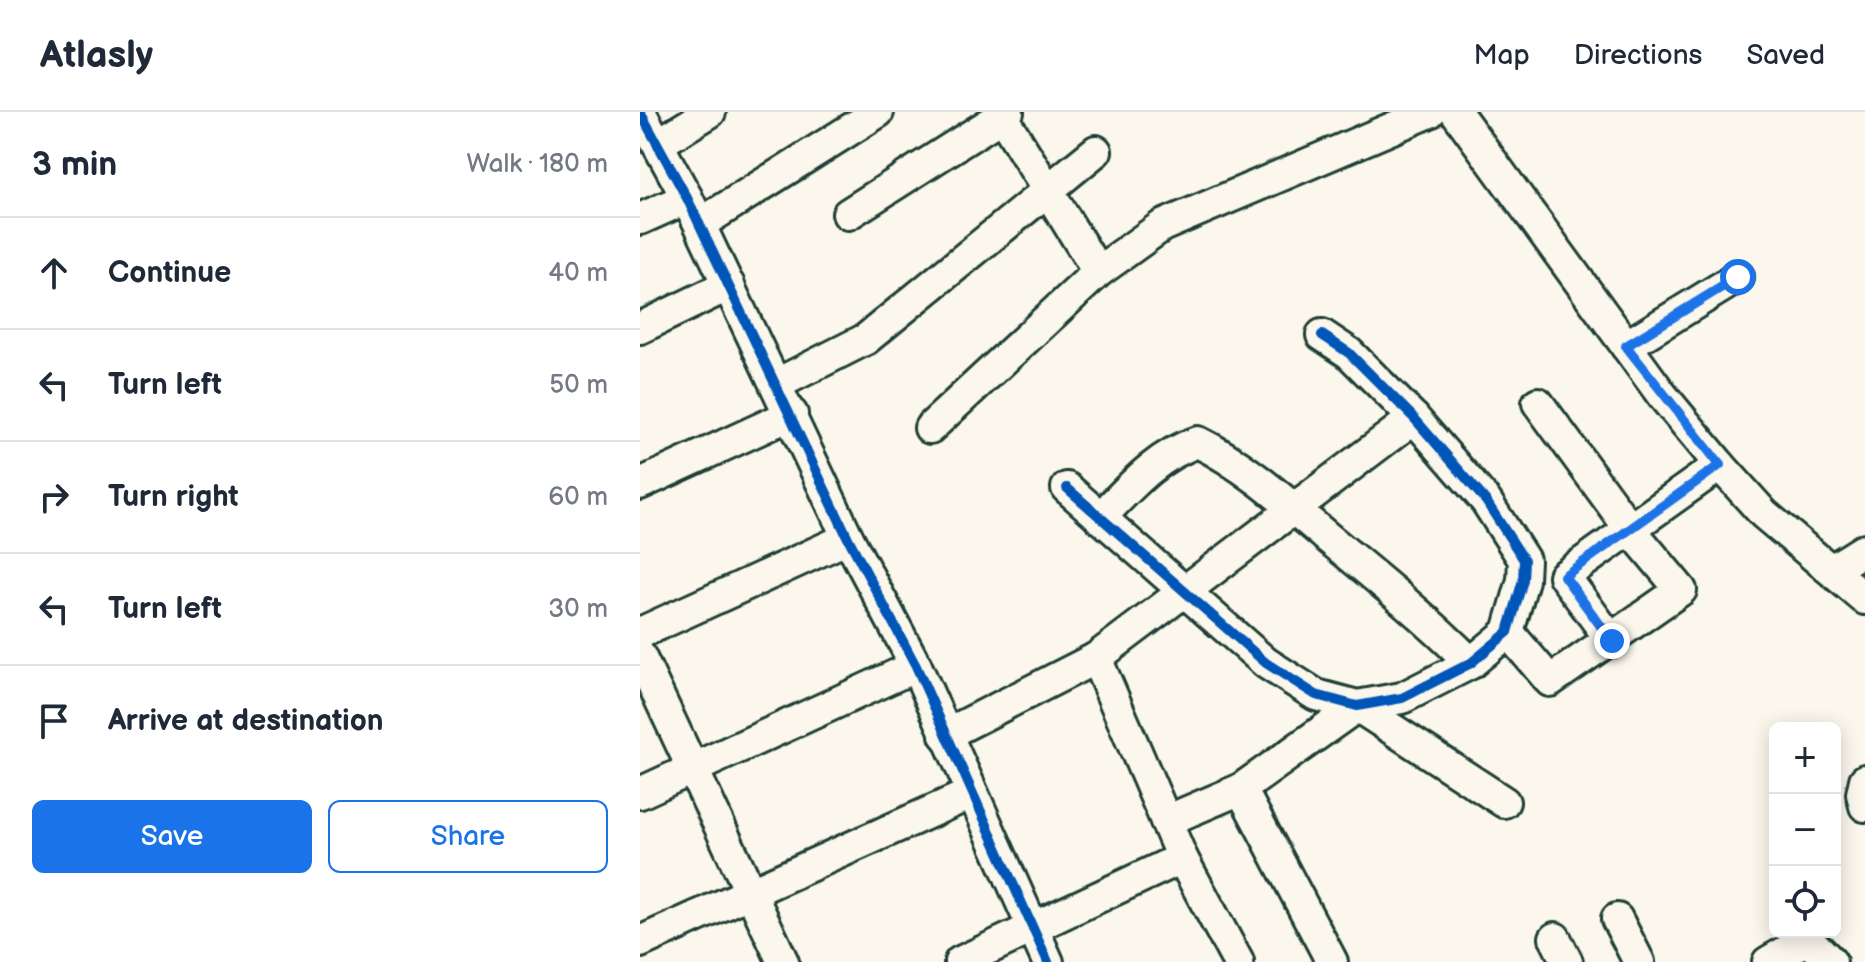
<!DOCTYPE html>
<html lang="en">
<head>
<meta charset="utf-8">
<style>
  body { margin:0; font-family:"Balsamiq Sans",sans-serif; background:#f2f2f3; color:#1f2937 }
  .controls { position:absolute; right:24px; bottom:24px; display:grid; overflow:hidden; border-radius:12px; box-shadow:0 4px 20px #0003 }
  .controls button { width:72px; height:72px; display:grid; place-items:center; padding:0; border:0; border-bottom:2px solid #e0e1e3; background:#fff; color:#1f2937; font:40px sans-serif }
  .stop { position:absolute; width:24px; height:24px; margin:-18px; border:6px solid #1a73e8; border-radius:50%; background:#fff }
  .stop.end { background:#1a73e8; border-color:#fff; box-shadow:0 2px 8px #0008 }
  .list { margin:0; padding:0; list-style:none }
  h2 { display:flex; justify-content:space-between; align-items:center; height:104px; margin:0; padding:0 32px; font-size:34px }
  h2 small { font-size:26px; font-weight:400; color:#747a83 }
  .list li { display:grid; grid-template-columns:52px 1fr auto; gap:24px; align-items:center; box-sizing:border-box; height:112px; padding:0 32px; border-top:2px solid #e0e1e3 }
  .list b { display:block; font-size:30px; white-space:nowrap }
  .list em { font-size:26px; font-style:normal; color:#747a83 }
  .actions { display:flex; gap:16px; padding:24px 32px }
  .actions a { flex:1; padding:18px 0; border:2px solid #1a73e8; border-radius:12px; text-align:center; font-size:28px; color:#1a73e8 }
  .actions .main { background:#1a73e8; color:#fff }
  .icon { flex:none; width:44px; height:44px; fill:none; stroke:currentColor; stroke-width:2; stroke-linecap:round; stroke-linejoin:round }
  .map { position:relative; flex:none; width:1225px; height:850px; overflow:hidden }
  header { display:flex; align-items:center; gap:48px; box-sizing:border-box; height:112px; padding:0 40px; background:#fff; border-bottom:2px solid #e0e1e3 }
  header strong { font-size:38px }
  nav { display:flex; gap:44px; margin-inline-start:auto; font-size:28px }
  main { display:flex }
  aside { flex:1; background:#fff }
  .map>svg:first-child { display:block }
</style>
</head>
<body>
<header>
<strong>Atlasly</strong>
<nav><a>Map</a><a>Directions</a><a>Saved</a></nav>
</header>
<main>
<aside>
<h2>3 min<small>Walk · 180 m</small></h2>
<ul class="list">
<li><svg class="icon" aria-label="ahead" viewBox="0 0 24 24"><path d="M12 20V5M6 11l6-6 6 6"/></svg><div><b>Continue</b></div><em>40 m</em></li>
<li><svg class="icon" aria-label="left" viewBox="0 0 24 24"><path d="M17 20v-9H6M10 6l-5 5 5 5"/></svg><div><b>Turn left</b></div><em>50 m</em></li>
<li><svg class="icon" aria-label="right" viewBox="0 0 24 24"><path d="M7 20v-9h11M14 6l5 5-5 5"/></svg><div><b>Turn right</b></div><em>60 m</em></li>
<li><svg class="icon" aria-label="left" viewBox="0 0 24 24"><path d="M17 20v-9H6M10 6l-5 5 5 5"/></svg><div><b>Turn left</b></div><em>30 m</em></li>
<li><svg class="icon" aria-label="arrive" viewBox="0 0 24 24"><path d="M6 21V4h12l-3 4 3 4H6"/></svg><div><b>Arrive at destination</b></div></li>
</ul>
<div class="actions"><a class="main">Save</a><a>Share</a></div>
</aside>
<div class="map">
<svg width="1225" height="850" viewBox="0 0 1225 850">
  <rect width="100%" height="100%" fill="#fbf7ec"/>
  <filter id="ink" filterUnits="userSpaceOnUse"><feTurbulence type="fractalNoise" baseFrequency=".0125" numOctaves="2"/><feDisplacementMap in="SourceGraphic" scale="16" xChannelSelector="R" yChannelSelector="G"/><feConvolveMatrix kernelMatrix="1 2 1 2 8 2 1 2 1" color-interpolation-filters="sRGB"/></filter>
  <g filter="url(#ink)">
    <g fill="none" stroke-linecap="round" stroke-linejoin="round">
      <defs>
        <g id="minor">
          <path d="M0,0l47,86 161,340 68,128 132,296"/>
          <path d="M816,0l206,283 58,70 44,49 101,85"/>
          <path d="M362,4l96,156"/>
          <path d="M18,32l52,-32"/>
          <path d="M208,102l160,-102"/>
          <path d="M0,107l47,-21"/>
          <path d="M60,112l178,-112"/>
          <path d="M0,216l89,-43"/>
          <path d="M986,234l112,-69"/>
          <path d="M137,272l89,-45 230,-188"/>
          <path d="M290,316l168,-156 64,-46 268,-114"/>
          <path d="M0,372l152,-70"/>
          <path d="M427,376l199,175 50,32 41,11 45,-8 69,-35 37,-31 15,-52 1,-20 -38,-59 -72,-83 -65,-65 -27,-18"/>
          <path d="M460,406c29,-30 57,-63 98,-76 47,23 90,62 129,95 50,41 99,81 144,126"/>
          <path d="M1193,457l32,-20"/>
          <path d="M868,520l42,49 131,-91 -51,-61 -92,-126"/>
          <path d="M0,521l208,-95"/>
          <path d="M972,529l-48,-65 156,-111"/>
          <path d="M0,544l143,306"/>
          <path d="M456,546l86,200 56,104"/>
          <path d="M305,623l151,-77 318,-240"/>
          <path d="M1225,668l-3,14 3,12"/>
          <path d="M601,677l91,173"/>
          <path d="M0,681l276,-127"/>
          <path d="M526,709l75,-32 116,-83 147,96"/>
          <path d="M977,807l22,43"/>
          <path d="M915,826l12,24"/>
          <path d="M0,830l330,-148"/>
          <path d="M320,850l222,-104"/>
          <path d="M1128,850l40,-23 23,23"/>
        </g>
      </defs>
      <use href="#minor" stroke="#1f3d34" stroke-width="36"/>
      <use href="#minor" stroke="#fbf7ec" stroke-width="30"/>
      <defs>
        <g id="cycleway">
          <path d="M0,0l47,86 161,340 68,128 132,296"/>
          <path d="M427,376l199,175 50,32 41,11 45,-8 69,-35 37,-31 15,-52 1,-20 -38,-59 -72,-83 -65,-65 -27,-18"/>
        </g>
      </defs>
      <use href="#cycleway" stroke="#fbf7ec" stroke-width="15"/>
      <use href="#cycleway" stroke="#0057b8" stroke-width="10"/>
    </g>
  </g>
  <g fill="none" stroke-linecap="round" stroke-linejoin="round" filter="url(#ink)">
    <path stroke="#1a73e8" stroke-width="10" d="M972,529l-48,-65 156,-111 -94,-119 112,-69"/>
  </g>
</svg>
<div class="controls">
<button>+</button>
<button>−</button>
<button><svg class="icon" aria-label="locate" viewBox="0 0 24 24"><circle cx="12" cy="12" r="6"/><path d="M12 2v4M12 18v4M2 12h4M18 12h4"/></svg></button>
</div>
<div class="stop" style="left:1098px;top:165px"></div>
<div class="stop end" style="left:972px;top:529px"></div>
</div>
</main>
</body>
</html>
